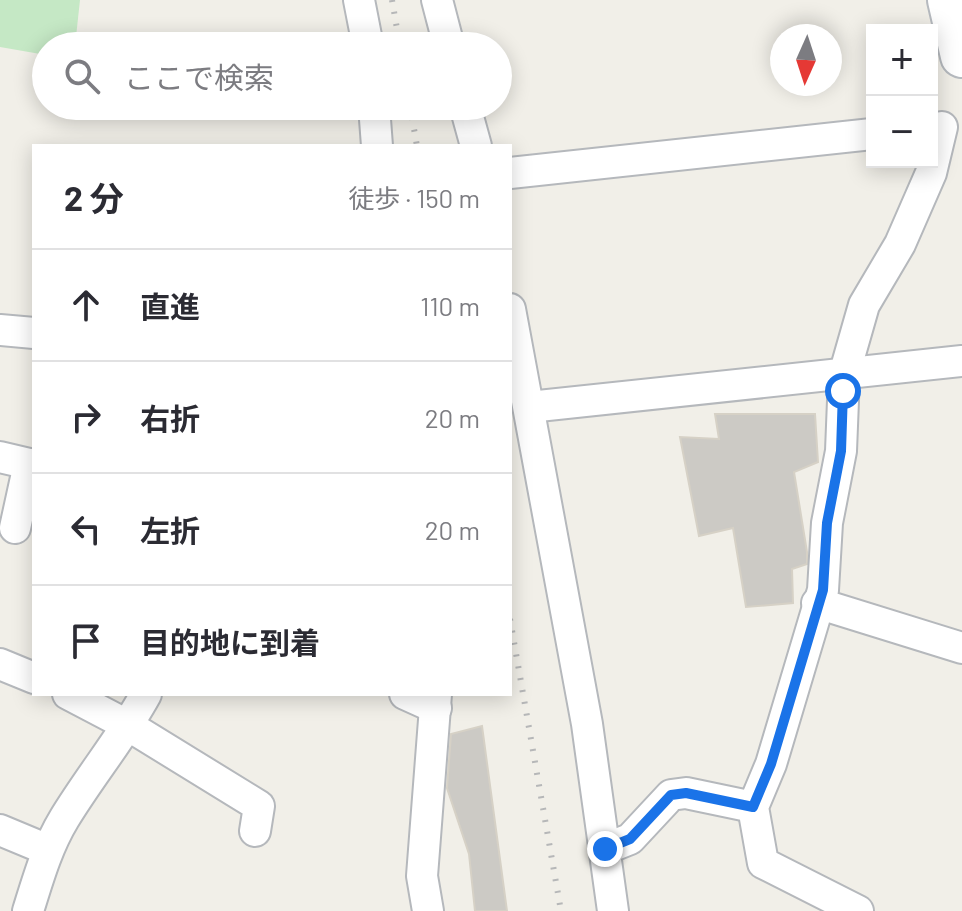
<!DOCTYPE html>
<html lang="ja">
<head>
<meta charset="utf-8">
<style>
  body { margin:0; font-family:Barlow,"Noto Sans JP",sans-serif; background:#f7f7f7; color:#2b2b33 }
  .controls { position:absolute; right:24px; top:24px; display:grid; overflow:hidden; border-radius:0px; box-shadow:0 4px 20px #0003 }
  .controls button { width:72px; height:72px; display:grid; place-items:center; padding:0; border:0; border-bottom:2px solid #e1e1e2; background:#fff; color:#2b2b33; font:40px sans-serif }
  .compass { position:absolute; left:770px; top:24px; width:72px; height:72px; border-radius:50%; background:#fff; box-shadow:0 4px 20px #0003; rotate:183deg }
  .stop { position:absolute; width:24px; height:24px; margin:-18px; border:6px solid #1a73e8; border-radius:50%; background:#fff }
  .stop.end { background:#1a73e8; border-color:#fff; box-shadow:0 2px 8px #0008 }
  .list { margin:0; padding:0; list-style:none }
  h2 { display:flex; justify-content:space-between; align-items:center; height:104px; margin:0; padding:0 32px; font-size:34px }
  h2 small { font-size:26px; font-weight:400; color:#7c7c81 }
  .list li { display:grid; grid-template-columns:52px 1fr auto; gap:24px; align-items:center; box-sizing:border-box; height:112px; padding:0 32px; border-top:2px solid #e1e1e2 }
  .list b { display:block; font-size:30px; white-space:nowrap }
  .list em { font-size:26px; font-style:normal; color:#7c7c81 }
  .icon { flex:none; width:44px; height:44px; fill:none; stroke:currentColor; stroke-width:2; stroke-linecap:round; stroke-linejoin:round }
  .map { position:relative; flex:none; width:962px; height:911px; overflow:hidden }
  .search { position:absolute; background:#fff; box-shadow:0 4px 20px #0003; left:32px; top:32px; width:480px; height:88px; display:flex; align-items:center; gap:20px; box-sizing:border-box; padding:0 28px; border-radius:44px; color:#7c7c81; font-size:30px }
  .panel { position:absolute; background:#fff; box-shadow:0 4px 20px #0003; left:32px; top:144px; width:480px; height:552px; border-radius:0px }
  .map>svg:first-child { display:block }
</style>
</head>
<body>
<div class="map">
<svg width="962" height="911" viewBox="0 0 962 911">
  <rect width="100%" height="100%" fill="#f1efe8"/>
  <path fill="#c5e8c5" d="M0,0h80l-5,46h-29v9l-46,-8z"/>
  <g fill="#cccac5" stroke="#d6d1c6" stroke-width="2">
    <path d="M715,414h100l3,48 -24,10 13,80v12l-15,5 1,34 -47,4 -13,-79 -34,8 -19,-99 39,2z"/>
    <path d="M482,726l25,185h-32l-6,-57 -22,-66 4,-54z"/>
  </g>
  <g fill="none" stroke-linecap="round" stroke-linejoin="round">
    <defs>
      <g id="minor">
        <path d="M359,0l9,46"/>
        <path d="M437,0l12,46"/>
        <path d="M374,106l3,40"/>
        <path d="M465,106l11,40"/>
        <path d="M510,173l362,-39"/>
        <path d="M510,309l77,415 26,187"/>
        <path d="M0,330l34,3"/>
        <path d="M529,407l433,-46"/>
        <path d="M0,457l34,8"/>
        <path d="M15,528l14,-64"/>
        <path d="M817,603l145,45"/>
        <path d="M0,664l34,14"/>
        <path d="M68,694l61,32 130,80 -4,25"/>
        <path d="M405,694l31,14"/>
        <path d="M0,830l48,20"/>
        <path d="M605,849l25,-10 41,-44 15,-2 67,14"/>
        <path d="M28,911c10,-32 19,-64 36,-92 26,-43 58,-81 82,-125"/>
        <path d="M428,911l-6,-35 14,-182"/>
        <path d="M858,911l-95,-48 -10,-56 18,-43 52,-174 4,-67 14,-72 3,-76 20,-70 36,-61 31,-71 11,-46"/>
      </g>
      <path id="secondary" d="M949,0l13,56"/>
    </defs>
    <use href="#minor" stroke="#b5b8bc" stroke-width="34"/>
    <use href="#secondary" stroke="#b6babf" stroke-width="46"/>
    <use href="#minor" stroke="#fff" stroke-width="30"/>
    <use href="#secondary" stroke="#fff" stroke-width="42"/>
    <g stroke="#b6b7b8" stroke-width="6" stroke-dasharray="2 10" stroke-linecap="butt">
      <path d="M392,0l8,46"/>
      <path d="M410,106l7,40"/>
      <path d="M510,619l51,292"/>
    </g>
  </g>
  <g fill="none" stroke-linecap="round" stroke-linejoin="round">
    <path stroke="#1a73e8" stroke-width="10" d="M605,849l25,-10 41,-44 15,-2 67,14 18,-43 52,-174 4,-67 14,-72 2,-60"/>
  </g>
</svg>
<div class="controls">
<button>+</button>
<button>−</button>
</div>
<svg class="compass" viewBox="-18 -18 36 36"><path d="M0-13l5 13h-10z" fill="#e53935"/><path d="M0 13l5-13h-10z" fill="#7c7c81"/></svg>
<div class="stop" style="left:843px;top:391px"></div>
<div class="stop end" style="left:605px;top:849px"></div>
<div class="search"><svg class="icon" aria-label="search" viewBox="0 0 24 24"><circle cx="10" cy="10" r="6"/><path d="M15 15l6 6"/></svg>ここで検索</div>
<section class="panel">
<h2>2 分<small>徒歩 · 150 m</small></h2>
<ul class="list">
<li><svg class="icon" aria-label="ahead" viewBox="0 0 24 24"><path d="M12 20V5M6 11l6-6 6 6"/></svg><div><b>直進</b></div><em>110 m</em></li>
<li><svg class="icon" aria-label="right" viewBox="0 0 24 24"><path d="M7 20v-9h11M14 6l5 5-5 5"/></svg><div><b>右折</b></div><em>20 m</em></li>
<li><svg class="icon" aria-label="left" viewBox="0 0 24 24"><path d="M17 20v-9H6M10 6l-5 5 5 5"/></svg><div><b>左折</b></div><em>20 m</em></li>
<li><svg class="icon" aria-label="arrive" viewBox="0 0 24 24"><path d="M6 21V4h12l-3 4 3 4H6"/></svg><div><b>目的地に到着</b></div></li>
</ul>
</section>
</div>
</body>
</html>
